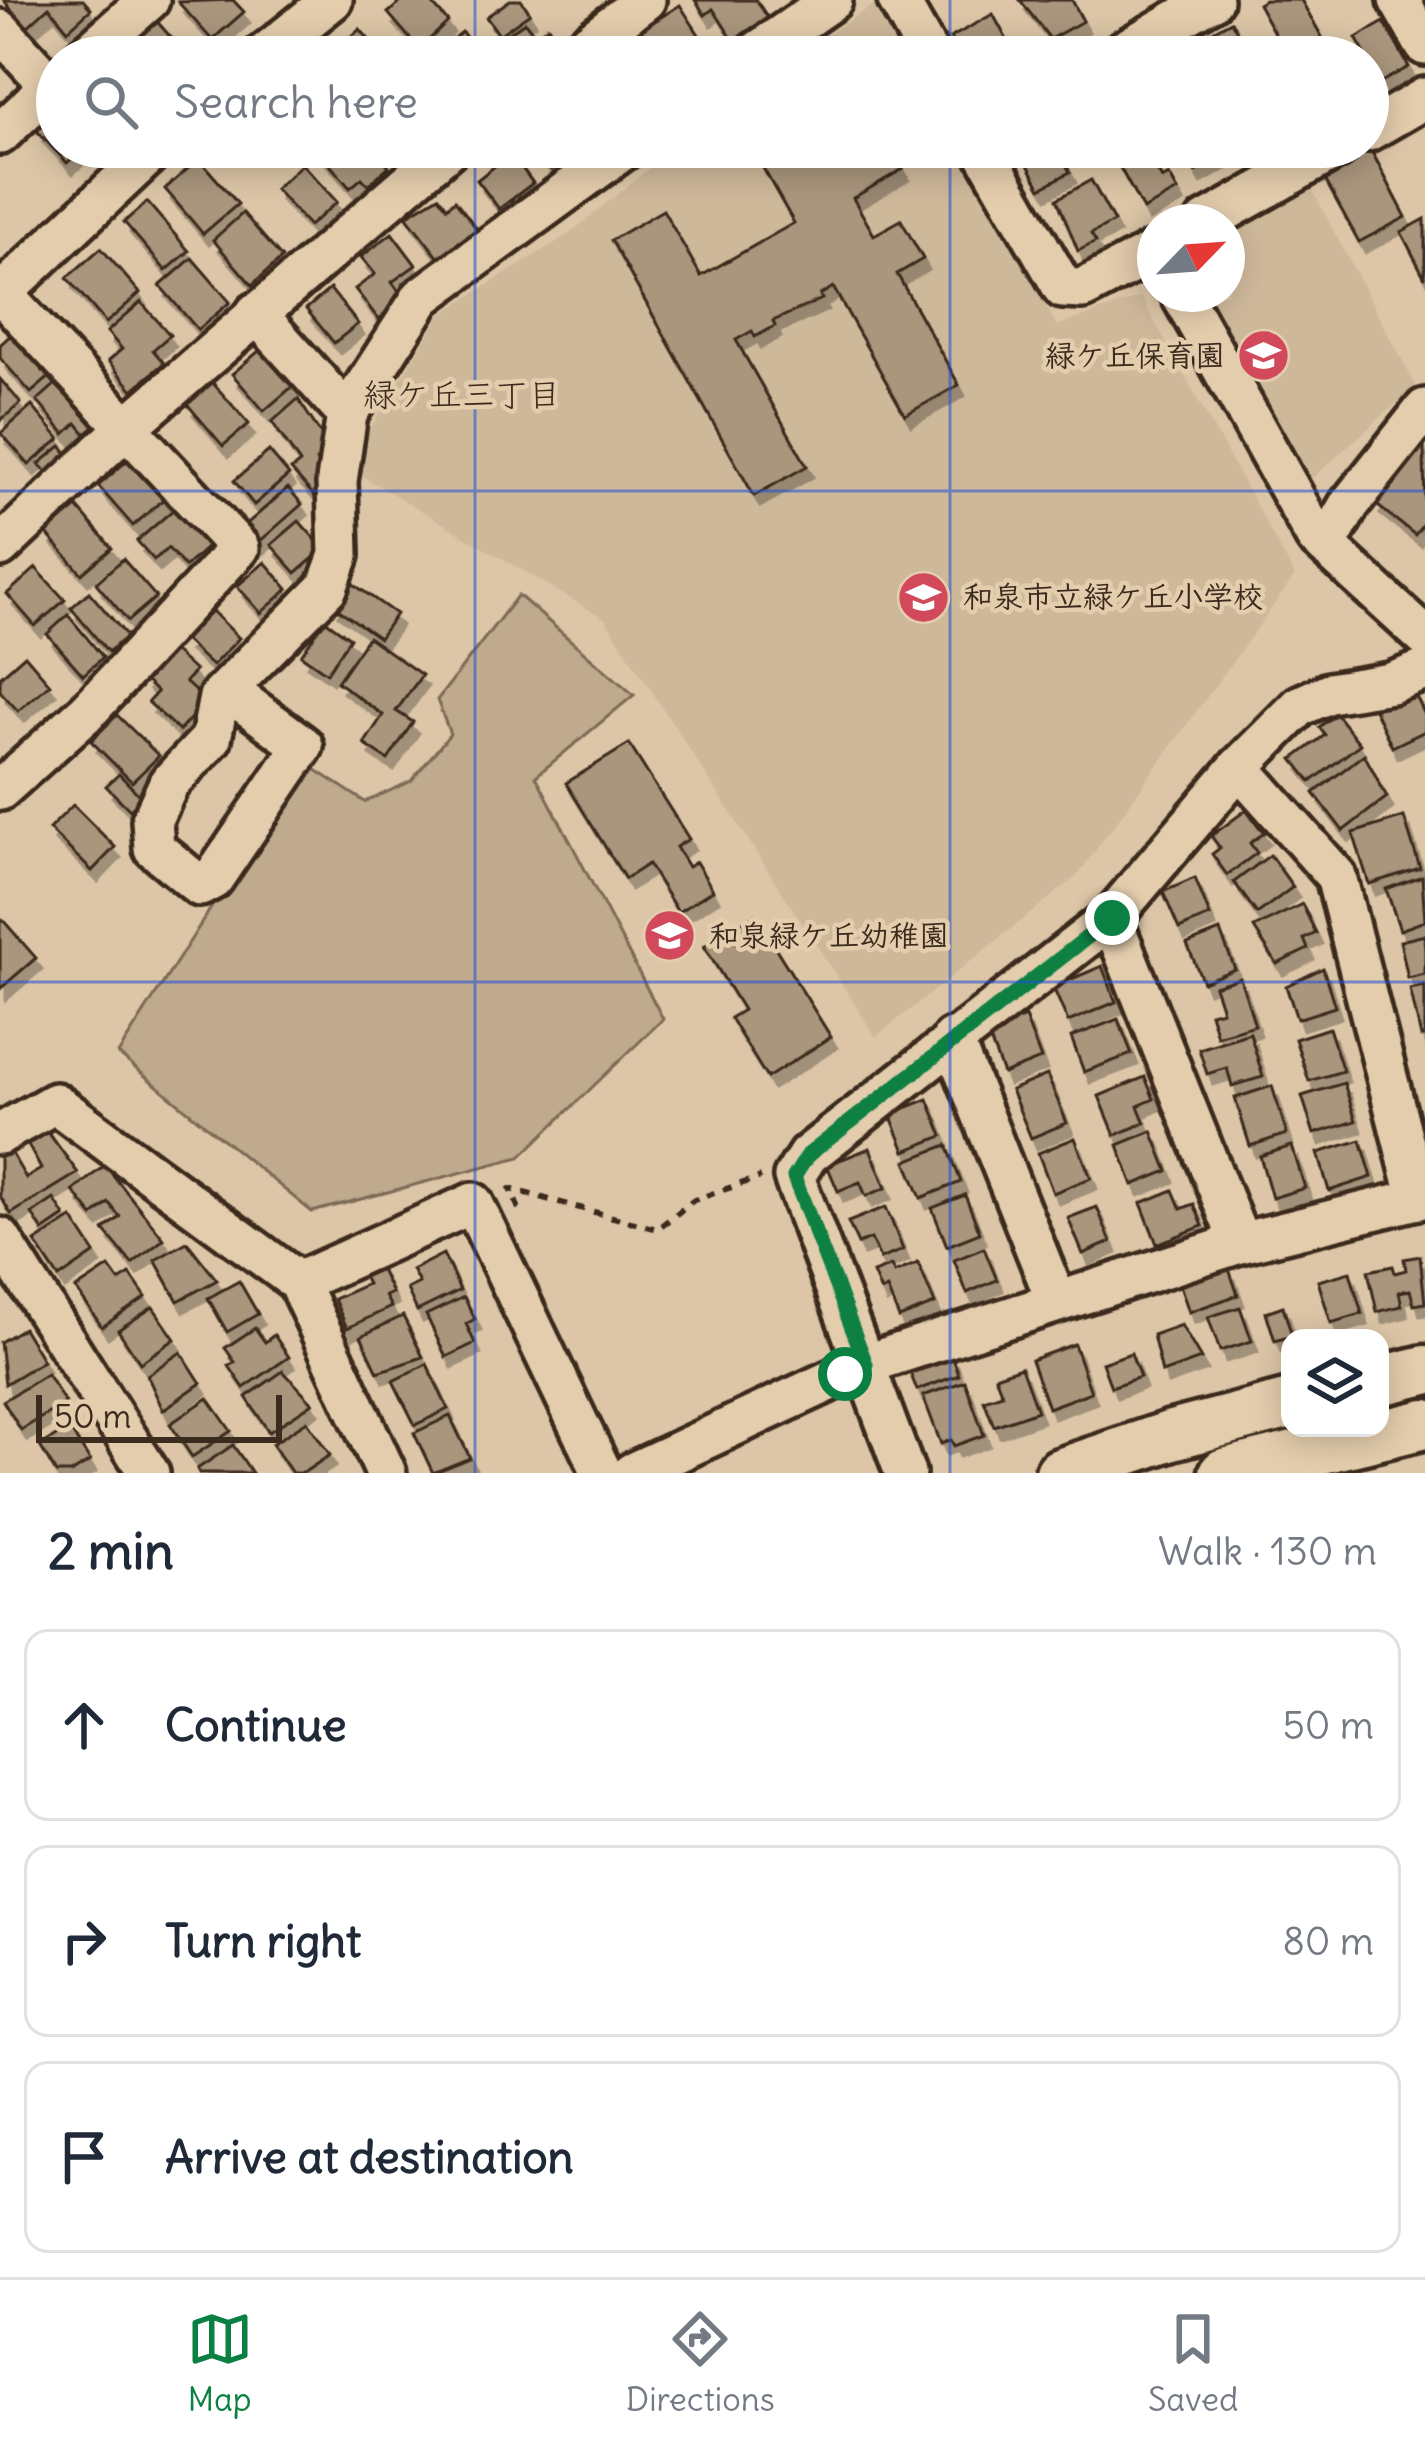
<!DOCTYPE html>
<html lang="en">
<head>
<meta charset="utf-8">
<style>
  body { margin:0; font-family:Delius,"Klee One",sans-serif; background:#f6f6f7; color:#1f2937 }
  .controls { position:absolute; right:36px; bottom:36px; display:grid; overflow:hidden; border-radius:24px; box-shadow:0 6px 30px #0003 }
  .controls button { width:108px; height:108px; display:grid; place-items:center; padding:0; border:0; border-bottom:3px solid #e0e1e3; background:#fff; color:#1f2937; font:60px sans-serif }
  .compass { position:absolute; left:1137px; top:204px; width:108px; height:108px; border-radius:50%; background:#fff; box-shadow:0 6px 30px #0003; rotate:65deg }
  .scale { position:absolute; left:36px; bottom:30px; width:246px; box-sizing:border-box; padding-left:12px; border:6px solid #3b2a1e; border-top:0; font-size:33px; line-height:42px; white-space:nowrap; color:#3b2a1e; -webkit-text-stroke:9px #e4cdad; paint-order:stroke }
  .stop { position:absolute; width:36px; height:36px; margin:-27px; border:9px solid #0b8043; border-radius:50%; background:#fff }
  .stop.end { background:#0b8043; border-color:#fff; box-shadow:0 3px 12px #0008 }
  .list { margin:0; padding:0; list-style:none }
  h2 { display:flex; justify-content:space-between; align-items:center; height:156px; margin:0; padding:0 48px; font-size:51px }
  h2 small { font-size:39px; font-weight:400; color:#747a83 }
  .list li { display:grid; grid-template-columns:78px 1fr auto; gap:36px; align-items:center; box-sizing:border-box; height:192px; margin:0 24px 24px; padding:0 24px; border:3px solid #e0e1e3; border-radius:24px }
  .list b { display:block; font-size:45px; white-space:nowrap }
  .list em { font-size:39px; font-style:normal; color:#747a83 }
  .icon { flex:none; width:66px; height:66px; fill:none; stroke:currentColor; stroke-width:2; stroke-linecap:round; stroke-linejoin:round }
  .map { position:relative; flex:none; width:1425px; height:1473px; overflow:hidden }
  .search { position:absolute; background:#fff; box-shadow:0 6px 30px #0003; left:36px; right:36px; top:36px; height:132px; display:flex; align-items:center; gap:30px; box-sizing:border-box; padding:0 42px; border-radius:66px; color:#747a83; font-size:45px }
  .sheet { height:804px; background:#fff }
  nav { display:flex; justify-content:space-around; align-items:center; box-sizing:border-box; height:168px; border-top:3px solid #e0e1e3; background:#fff; font-size:33px; color:#747a83 }
  nav a { display:grid; justify-items:center; gap:6px }
  nav .on { color:#0b8043 }
  .map>svg:first-child { display:block }
</style>
</head>
<body>
<div class="map">
<svg width="1425" height="1473" viewBox="0 0 1425 1473">
  <defs>
    <filter id="shadow"><feDropShadow dx="6" dy="11" stdDeviation="0" flood-color="#0004"/></filter>
  </defs>
  <rect width="100%" height="100%" fill="#ddc6a7"/>
  <filter id="ink" filterUnits="userSpaceOnUse"><feTurbulence type="fractalNoise" baseFrequency=".00833" numOctaves="2"/><feDisplacementMap in="SourceGraphic" scale="24" xChannelSelector="R" yChannelSelector="G"/><feConvolveMatrix kernelMatrix="1 2 1 2 8 2 1 2 1" color-interpolation-filters="sRGB"/></filter>
  <g filter="url(#ink)">
    <g fill="#ceb89a">
      <path d="M881,0l32,57h-121z"/>
      <path d="M675,147h286l96,179 84,-29 154,279 -218,300 -201,161 -271,-418 -258,-152 93,-152 129,-81z"/>
      <path d="M1309,184l107,202 -105,93 -107,-185h23v-65z"/>
    </g>
    <path fill="#bfaa8e" stroke="#7d6a56" stroke-width="3" d="M518,595l116,100 -98,81 127,243 -143,138 -208,55 -194,-158 186,-292 61,40 46,-21 39,-47 -13,-34z"/>
    <g fill="#aa967d" stroke="#3b2a1e" stroke-width="3" filter="url(#shadow)">
      <path d="M4,0h79l8,9 -23,21 -19,-23 -24,22z"/>
      <path d="M233,0l11,12 -32,28 -34,-38z"/>
      <path d="M403,0h26l19,22 -29,27 -31,-36z"/>
      <path d="M510,0h11l9,13 -31,22 -13,-18z"/>
      <path d="M695,0h61l12,18 -35,22 -20,-31 -8,6z"/>
      <path d="M1020,0h52l11,21 -33,18z"/>
      <path d="M1265,0h36l21,37 -35,19 -29,-52z"/>
      <path d="M680,5l32,50 -72,2 -12,-19z"/>
      <path d="M993,14l23,43h-55l-11,-19z"/>
      <path d="M154,18l34,39h-55l-10,-12z"/>
      <path d="M1231,21l20,36h-41l-10,-19z"/>
      <path d="M525,22l10,13 -24,18 -10,-15z"/>
      <path d="M1384,22l25,45 -28,15 -25,-44z"/>
      <path d="M548,26l14,20 -19,11 -13,-18z"/>
      <path d="M360,29l24,28h-52l-1,-2z"/>
      <path d="M462,32l19,25h-37l-5,-7z"/>
      <path d="M57,113v34h28l-18,16 -30,-32z"/>
      <path d="M322,147h51l16,19 -21,19 -6,-7 -12,10 -32,-37z"/>
      <path d="M534,147h49l-32,23z"/>
      <path d="M764,147h127l12,22 -50,29 21,37 27,-15 22,39 -26,15 62,111 -54,30 -72,-128 -13,8 2,4 -49,22 2,5 -20,11 -3,-6 -16,9 71,126 -53,30 -143,-256 52,-30 38,66 93,-53 -40,-71z"/>
      <path d="M1036,147h20l14,25 -29,16 -19,-34z"/>
      <path d="M1181,147h40l5,8 -31,17z"/>
      <path d="M1145,149l17,30 7,-4 9,16 -35,19 -25,-46z"/>
      <path d="M1371,150l35,67 -47,25 -36,-66z"/>
      <path d="M511,153l22,30 -34,26 -22,-29z"/>
      <path d="M199,159l39,45 -35,30 -38,-45z"/>
      <path d="M302,164l35,38 -28,24 -34,-37z"/>
      <path d="M1091,180l23,42 -23,12 5,8 -18,9 -21,-52z"/>
      <path d="M439,196l8,11 8,-7 25,33 -38,29 -36,-46z"/>
      <path d="M147,202l42,49 -23,20 -42,-49z"/>
      <path d="M243,213l39,45 -30,27 -39,-45z"/>
      <path d="M1425,219v59l-24,-46z"/>
      <path d="M392,233l24,32 -24,17 13,18 -26,20 -24,-31 20,-15 -14,-17z"/>
      <path d="M101,248l39,45 -34,30 -39,-45z"/>
      <path d="M192,258l38,44 -32,28 -38,-44z"/>
      <path d="M330,289l28,35 -24,19 -28,-34z"/>
      <path d="M141,302l29,33 -17,15 11,13 -31,27 -25,-29 14,-12 -15,-17z"/>
      <path d="M14,332l38,43 -21,18 -31,-35v-13z"/>
      <path d="M267,344l32,37 -35,30 -32,-37z"/>
      <path d="M0,379l21,24 -21,18z"/>
      <path d="M212,382l37,42 -26,22 -36,-42z"/>
      <path d="M57,383l37,44 -8,7 -9,-11 -12,11 -28,-33z"/>
      <path d="M298,399l32,49 -14,13 17,20 -18,16 -24,-27 9,-7 -28,-41z"/>
      <path d="M32,406l28,33 -31,26 -28,-32z"/>
      <path d="M1424,440l1,82 -10,13 -41,-32z"/>
      <path d="M61,446l12,14 -21,18 -13,-14z"/>
      <path d="M269,451l20,24 -35,30 -20,-24z"/>
      <path d="M130,458l35,40 -32,28 -35,-40z"/>
      <path d="M288,488l14,16 -44,39 -15,-16z"/>
      <path d="M77,507l35,41 -30,26 -36,-41z"/>
      <path d="M175,508l33,38 -23,21 -17,-19 -14,12 -17,-19z"/>
      <path d="M299,521l25,28 -28,24 -25,-28z"/>
      <path d="M123,559l33,38 -28,24 -32,-38z"/>
      <path d="M265,562l23,27 -27,24 -24,-27z"/>
      <path d="M36,568l29,32 -30,26 -28,-32z"/>
      <path d="M349,581l47,33 -17,24 -47,-33z"/>
      <path d="M89,592l38,44 -19,16 -37,-44z"/>
      <path d="M212,611l27,27 -27,28 -28,-26z"/>
      <path d="M68,615l35,42 -20,18 -36,-41z"/>
      <path d="M325,620l25,18 -23,35 -26,-18z"/>
      <path d="M368,637l54,38 -26,36 17,11 -25,38 -24,-16 19,-29 -46,-33z"/>
      <path d="M171,649l24,22 -10,11 21,19 -27,30 -31,-29 9,-10 -14,-13z"/>
      <path d="M25,655l25,29 -32,27 -18,-20v-14z"/>
      <path d="M1412,688l13,27v16l-33,16 -19,-40z"/>
      <path d="M1336,714l24,30 -49,38 -18,-23 32,-24 -6,-8z"/>
      <path d="M117,715l42,41 -27,26 -41,-41z"/>
      <path d="M629,744l60,95 -13,8 12,20 8,-5 17,28 -35,22 -30,-48 -23,15 -59,-96z"/>
      <path d="M1364,754l23,43 -44,34 -29,-38z"/>
      <path d="M119,774l23,24 -12,12 -24,-24z"/>
      <path d="M73,805l42,42 -23,24 -43,-42z"/>
      <path d="M1246,810l18,23 -14,10 7,10 -30,22 -15,-21 8,-6 -9,-12z"/>
      <path d="M1404,817l16,51 -51,16 -16,-51z"/>
      <path d="M1270,855l23,32 -36,27 -23,-32z"/>
      <path d="M1422,876l3,45 -25,9 -14,-41z"/>
      <path d="M1195,878l15,38 -31,13 -16,-37z"/>
      <path d="M1302,904l14,29 -12,6 4,10 -31,15 -23,-36z"/>
      <path d="M755,915l76,122 -64,41 -37,-60 13,-8 -39,-64z"/>
      <path d="M2,919l34,39 -36,31v-69z"/>
      <path d="M1220,931l15,38 -32,13 -16,-38z"/>
      <path d="M1425,935v39l-17,4 -8,-37z"/>
      <path d="M1102,966l14,36 -48,20 -15,-35z"/>
      <path d="M1323,968l12,39 -38,12 -11,-33z"/>
      <path d="M1240,978l15,47 -38,11 -7,-23 12,-3 -8,-24z"/>
      <path d="M1425,986v50l-4,1 -11,-48z"/>
      <path d="M1025,1017l16,42 -38,15 -16,-42z"/>
      <path d="M1118,1019l14,35 -48,18 -13,-35z"/>
      <path d="M1329,1028l14,43 -34,10 -14,-42z"/>
      <path d="M1250,1033l13,44 -31,9 -5,-18 -20,6 -8,-25z"/>
      <path d="M1047,1075l20,48 -36,15 -20,-48z"/>
      <path d="M1145,1077l9,22 -16,7 7,17 -30,12 -16,-39z"/>
      <path d="M1344,1083l12,38 -42,13 -12,-38z"/>
      <path d="M1272,1086l15,48 -37,12 -15,-48z"/>
      <path d="M928,1099l15,37 -38,15 -15,-37z"/>
      <path d="M45,1128l33,45 -67,41 -11,-18v-39l10,-6 16,27 15,-9 -16,-30z"/>
      <path d="M1152,1131l16,40 -35,14 -15,-40z"/>
      <path d="M1075,1138l16,40 -38,15 -15,-40z"/>
      <path d="M1361,1140l11,37 -43,14 -11,-38z"/>
      <path d="M947,1145l14,37 -40,16 -15,-37z"/>
      <path d="M1292,1146l13,42 -33,10 -12,-42z"/>
      <path d="M870,1148l16,40 -20,8 -6,-14 -22,9 -11,-26z"/>
      <path d="M105,1165l59,74 -32,25 -28,-34 16,-13 -11,-14 -16,13 -20,-25z"/>
      <path d="M1173,1190l8,19 13,-5 9,22 -46,18 -16,-41z"/>
      <path d="M965,1195l15,38 -33,13 -15,-38z"/>
      <path d="M54,1199l11,17 -22,15 -11,-17z"/>
      <path d="M886,1207l17,43 -23,9 -9,-20 -13,5 -10,-22z"/>
      <path d="M1097,1207l14,35 -28,12 -15,-36z"/>
      <path d="M72,1218l23,35 -36,25 -24,-36z"/>
      <path d="M187,1242l30,38 -39,21 -23,-41z"/>
      <path d="M984,1248l13,32 -30,13 -13,-33z"/>
      <path d="M443,1254l17,36 -43,21 -10,-22 12,-6 -7,-13z"/>
      <path d="M1420,1256l5,47 -11,2 -4,-15 -11,2 3,14 -25,6 -9,-41 25,-5 2,7 11,-3 -2,-11z"/>
      <path d="M918,1263l17,41 -36,14 -12,-29 -6,3 -8,-19 18,-7 3,7z"/>
      <path d="M379,1266l13,27 -7,3 6,11 -44,21 -13,-29 33,-15 -5,-9z"/>
      <path d="M109,1267l10,14 11,-7 16,23 -44,30 -26,-38z"/>
      <path d="M1229,1269l9,26 -49,17 -9,-27z"/>
      <path d="M1350,1272l12,42 -31,9 -13,-42z"/>
      <path d="M239,1281l19,33 -31,18 -19,-34z"/>
      <path d="M464,1297l11,22 -9,5 9,19 -29,14 -20,-42z"/>
      <path d="M1283,1306l9,30 -17,5 -9,-29z"/>
      <path d="M153,1307l22,32 -35,24 -22,-33z"/>
      <path d="M1240,1307l12,34 -32,10 -12,-34z"/>
      <path d="M403,1316l20,41 -45,15 -17,-36z"/>
      <path d="M1181,1325l20,34 -39,14 -9,-38z"/>
      <path d="M23,1328l20,33 -38,23 -5,-42z"/>
      <path d="M255,1328l10,14 9,-7 15,22 -45,31 -15,-22 6,-4 -10,-14z"/>
      <path d="M1074,1344l17,48 -43,16 -17,-48z"/>
      <path d="M181,1352l20,31 -38,27 -16,-35z"/>
      <path d="M1131,1353l9,24 -29,10 -9,-24z"/>
      <path d="M952,1355l7,20 -42,15 -8,-20z"/>
      <path d="M427,1364l21,45 -33,16 -22,-44z"/>
      <path d="M1021,1367l16,44 -43,15 -10,-26 18,-6 -7,-18z"/>
      <path d="M283,1371l30,32 -44,29 -23,-35z"/>
      <path d="M47,1374l18,29 -44,27 -18,-29z"/>
      <path d="M965,1381l19,54 -30,11 -3,-6 -10,4 -18,-48z"/>
      <path d="M208,1398l23,33 -39,26 -22,-33z"/>
      <path d="M450,1416l20,42 -37,15 -19,-40z"/>
      <path d="M307,1421l23,34 -27,18h-11l-20,-29z"/>
      <path d="M69,1428l21,33 -19,12h-15l-16,-27z"/>
      <path d="M233,1445l19,28h-53l-2,-4z"/>
    </g>
    <g fill="none" stroke-linecap="round" stroke-linejoin="round">
      <defs>
        <g id="minor">
          <path d="M898,0l32,57"/>
          <path d="M1399,0l26,45"/>
          <path d="M0,30l51,56"/>
          <path d="M84,57l65,-57"/>
          <path d="M261,57l71,-57"/>
          <path d="M570,57l75,-57"/>
          <path d="M750,57l82,-57"/>
          <path d="M1113,57l99,-57"/>
          <path d="M1368,131l57,-33"/>
          <path d="M0,134l57,-54"/>
          <path d="M982,147l81,141 20,1 72,-38"/>
          <path d="M1206,222l133,-75"/>
          <path d="M0,292l239,256 -151,163 -88,79"/>
          <path d="M1181,294l135,243 109,100"/>
          <path d="M0,295l157,-148"/>
          <path d="M256,313l91,101 75,-117 205,-150"/>
          <path d="M1326,545l23,-40 76,-96"/>
          <path d="M0,547l127,-120 323,-280"/>
          <path d="M227,690l76,56 -90,133 -13,7 -46,-38 -2,-28 17,-37 42,-44 8,-42 108,-109 12,-33 -2,-74 10,-67"/>
          <path d="M1239,767l97,109 82,323"/>
          <path d="M1111,918l129,325"/>
          <path d="M952,1039l104,261"/>
          <path d="M0,1134l55,-31 243,179 175,-79 129,270"/>
          <path d="M0,1238l149,235"/>
          <path d="M298,1282l88,191"/>
          <path d="M632,1473l234,-109 374,-121 185,-46"/>
          <path d="M905,1473l-111,-296 14,-22 303,-237 128,-151 61,-61 29,-13 62,-10 34,-13"/>
        </g>
        <g id="tertiary">
          <path d="M1380,1381l45,-11"/>
          <path d="M1060,1473l112,-38 118,-31"/>
          <path d="M1224,1473l201,-49"/>
        </g>
      </defs>
      <use href="#minor" stroke="#3b2a1e" stroke-width="48"/>
      <use href="#tertiary" stroke="#3b2a1e" stroke-width="57"/>
      <path stroke="#3b2a1e" stroke-width="6" stroke-dasharray="9 9" stroke-linecap="butt" d="M519,1209l-9,-20 147,40 37,-29 67,-23"/>
      <use href="#minor" stroke="#e4cdad" stroke-width="39"/>
      <use href="#tertiary" stroke="#e4cdad" stroke-width="48"/>
    </g>
  </g>
  <g fill="none" stroke-linecap="round" stroke-linejoin="round" filter="url(#ink)">
    <path stroke="#0b8043" stroke-width="15" d="M845,1374l21,-10 -72,-187 14,-22 304,-237"/>
  </g>
  <path fill="none" stroke="#1d4ed8" stroke-width="3" stroke-opacity="0.55" d="M475,0v57M950,0v57M475,147v1326M950,147v1326M0,491h1425M0,982h1425"/>
  <defs>
    <symbol id="school-disc" viewBox="-11 -11 22 22"><circle r="9.5" fill="#d1495b" stroke="#e4cdad"/><path d="M0-5L7-2L0 1L-7-2ZM-4 1L0 2.5L4 1V4Q0 6-4 4Z" fill="#fff"/></symbol>
  </defs>
  <g fill-rule="evenodd">
    <use href="#school-disc" x="1234" y="326" width="59" height="59"/>
    <use href="#school-disc" x="894" y="568" width="59" height="59"/>
    <use href="#school-disc" x="640" y="906" width="59" height="59"/>
  </g>
  <g text-anchor="middle" stroke-width="9" stroke-linejoin="round" paint-order="stroke">
    <g font-size="30" font-weight="bold" fill="#3b2a1e" stroke="#e4cdad" text-anchor="start">
      <text x="1225" y="366" text-anchor="end">緑ケ丘保育園</text>
      <text x="963" y="607">和泉市立緑ケ丘小学校</text>
      <text x="709" y="946">和泉緑ケ丘幼稚園</text>
    </g>
    <g font-size="33" fill="#3b2a1e" stroke="#e4cdad">
      <text x="462" y="406">緑ケ丘三丁目</text>
    </g>
  </g>
</svg>
<div class="controls">
<button><svg class="icon" aria-label="layers" viewBox="0 0 24 24"><path d="M12 4l9 5-9 5-9-5zM3 14l9 5 9-5"/></svg></button>
</div>
<svg class="compass" viewBox="-18 -18 36 36"><path d="M0-13l5 13h-10z" fill="#e53935"/><path d="M0 13l5-13h-10z" fill="#747a83"/></svg>
<div class="scale">50 m</div>
<div class="stop" style="left:845px;top:1374px"></div>
<div class="stop end" style="left:1112px;top:918px"></div>
<div class="search"><svg class="icon" aria-label="search" viewBox="0 0 24 24"><circle cx="10" cy="10" r="6"/><path d="M15 15l6 6"/></svg>Search here</div>
</div>
<section class="sheet">
<h2>2 min<small>Walk · 130 m</small></h2>
<ul class="list">
<li><svg class="icon" aria-label="ahead" viewBox="0 0 24 24"><path d="M12 20V5M6 11l6-6 6 6"/></svg><div><b>Continue</b></div><em>50 m</em></li>
<li><svg class="icon" aria-label="right" viewBox="0 0 24 24"><path d="M7 20v-9h11M14 6l5 5-5 5"/></svg><div><b>Turn right</b></div><em>80 m</em></li>
<li><svg class="icon" aria-label="arrive" viewBox="0 0 24 24"><path d="M6 21V4h12l-3 4 3 4H6"/></svg><div><b>Arrive at destination</b></div></li>
</ul>
</section>
<nav>
<a class="on"><svg class="icon" aria-label="map" viewBox="0 0 24 24"><path d="M3 6l6-2 6 2 6-2v14l-6 2-6-2-6 2zM9 4v14M15 6v14"/></svg>Map</a>
<a><svg class="icon" aria-label="directions" viewBox="0 0 24 24"><path d="M12 3l9 9-9 9-9-9zM9 14v-3h6M13 9l2 2-2 2"/></svg>Directions</a>
<a><svg class="icon" aria-label="saved" viewBox="0 0 24 24"><path d="M7 4h10v16l-5-4-5 4z"/></svg>Saved</a>
</nav>
</body>
</html>
